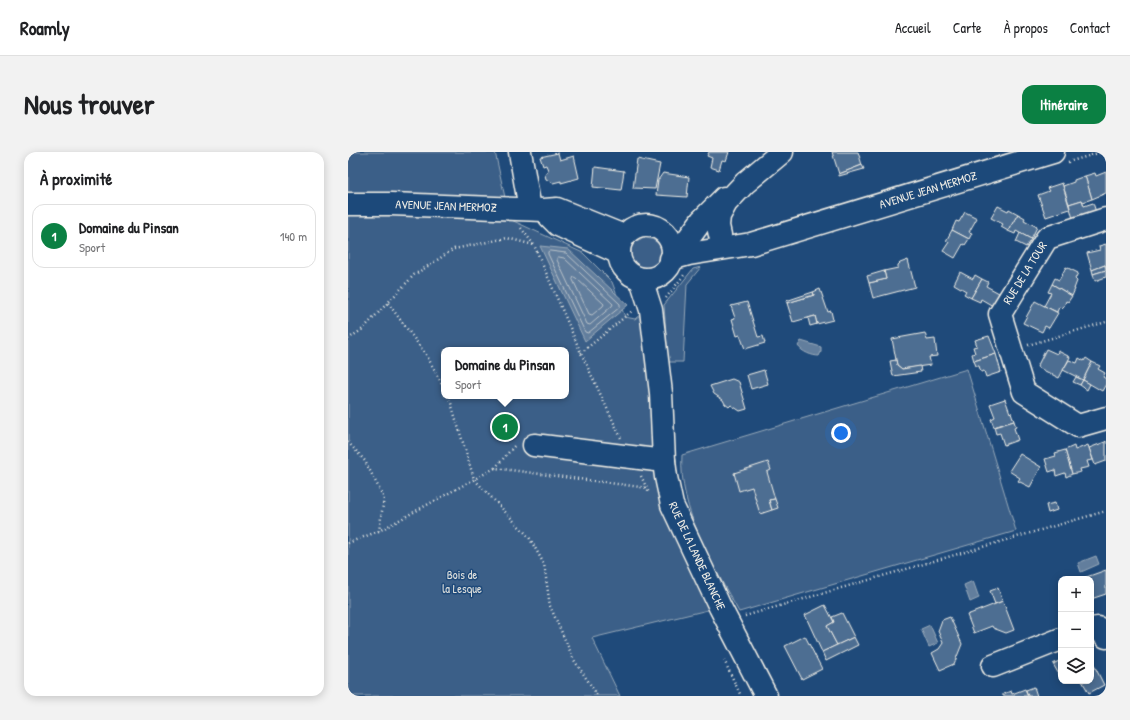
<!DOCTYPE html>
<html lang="fr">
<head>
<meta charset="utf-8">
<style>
  body { margin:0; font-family:"Patrick Hand",sans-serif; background:#f2f2f2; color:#202124 }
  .controls { position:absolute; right:12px; bottom:12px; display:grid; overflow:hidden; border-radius:8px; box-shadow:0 2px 10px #0003 }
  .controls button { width:36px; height:36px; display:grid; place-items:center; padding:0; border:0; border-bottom:1px solid #e0e0e0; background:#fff; color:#202124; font:20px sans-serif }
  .you { position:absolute; left:493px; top:281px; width:14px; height:14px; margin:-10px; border:3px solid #fff; border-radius:50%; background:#1a73e8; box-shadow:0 0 0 6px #1a73e833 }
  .badge { display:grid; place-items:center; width:26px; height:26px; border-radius:50%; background:#0b8043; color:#fff; font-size:13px; font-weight:700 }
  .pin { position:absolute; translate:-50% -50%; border:2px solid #fff; box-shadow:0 1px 4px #0006 }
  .popup { position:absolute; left:93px; top:195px; width:128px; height:52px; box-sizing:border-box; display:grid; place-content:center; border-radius:8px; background:#fff; filter:drop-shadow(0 1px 3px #0005); font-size:13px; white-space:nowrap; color:#757577 }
  .popup b { font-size:15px; color:#202124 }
  .popup::after { content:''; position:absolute; left:50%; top:100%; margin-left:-8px; border:8px solid transparent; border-top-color:#fff }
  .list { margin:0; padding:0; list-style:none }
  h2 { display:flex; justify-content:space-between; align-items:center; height:52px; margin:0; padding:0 16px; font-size:17px }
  h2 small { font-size:13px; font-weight:400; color:#757577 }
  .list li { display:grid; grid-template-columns:26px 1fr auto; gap:12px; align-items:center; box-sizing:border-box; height:64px; margin:0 8px 8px; padding:0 8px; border:1px solid #e0e0e0; border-radius:12px }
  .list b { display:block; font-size:15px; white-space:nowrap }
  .list p { margin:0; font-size:13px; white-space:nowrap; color:#757577 }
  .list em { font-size:13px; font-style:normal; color:#757577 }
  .icon { flex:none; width:22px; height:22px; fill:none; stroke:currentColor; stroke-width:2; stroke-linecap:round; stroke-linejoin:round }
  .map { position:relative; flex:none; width:758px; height:544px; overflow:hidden; border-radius:12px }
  header { display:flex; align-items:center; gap:24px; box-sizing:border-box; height:56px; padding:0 20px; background:#fff; border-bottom:1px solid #e0e0e0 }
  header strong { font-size:19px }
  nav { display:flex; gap:22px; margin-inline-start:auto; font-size:14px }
  .intro { display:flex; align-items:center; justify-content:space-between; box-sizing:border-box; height:96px; padding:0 24px }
  h1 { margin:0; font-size:28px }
  .button { padding:10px 18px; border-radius:12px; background:#0b8043; color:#fff; font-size:14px; font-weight:700 }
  main { display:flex; gap:24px; padding:0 24px }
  aside { flex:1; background:#fff; border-radius:12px; box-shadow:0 2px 10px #0003 }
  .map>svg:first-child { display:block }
</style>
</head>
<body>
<header>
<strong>Roamly</strong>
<nav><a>Accueil</a><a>Carte</a><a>À propos</a><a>Contact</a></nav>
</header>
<div class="intro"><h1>Nous trouver</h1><a class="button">Itinéraire</a></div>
<main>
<aside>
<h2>À proximité<small></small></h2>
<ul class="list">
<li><span class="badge">1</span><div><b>Domaine du Pinsan</b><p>Sport</p></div><em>140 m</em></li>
</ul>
</aside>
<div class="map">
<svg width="758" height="544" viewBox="0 0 758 544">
  <rect width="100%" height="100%" fill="#1f4a7a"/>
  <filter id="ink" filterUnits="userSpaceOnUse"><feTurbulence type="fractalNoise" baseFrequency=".025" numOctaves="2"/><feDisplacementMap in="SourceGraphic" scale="8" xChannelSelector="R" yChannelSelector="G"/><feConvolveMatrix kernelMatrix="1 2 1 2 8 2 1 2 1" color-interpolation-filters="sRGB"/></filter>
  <g filter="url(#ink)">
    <g fill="#3a5f88" stroke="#97a8b8" fill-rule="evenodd">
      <path d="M0,0h147l11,50 -158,-7z"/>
      <path d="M44,62l115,4 76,35 29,29 13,35 10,2 7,-6 22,148 56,146 -128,31 28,58h-272v-481zM96,198h122v46h-122z"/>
      <circle cx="298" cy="102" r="16"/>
      <path d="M353,115l-14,17 -4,78h-15l-4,-57 29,-36z"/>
      <path d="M619,217l49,162 -277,81c-25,-45 -61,-103 -57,-157z"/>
    </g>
    <g fill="#627e9d" stroke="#9cacbb">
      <path d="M192,94l28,3 60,56 -43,36z"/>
      <path d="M453,189l20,6v5l-2,4c-7,0 -17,-4 -21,-10z"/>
      <path d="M748,404l3,8 -18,8 -3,-9z"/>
      <path d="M625,429l6,17 -9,4 -6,-17z"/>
      <path d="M582,473l8,18 -9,4 -8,-18z"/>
    </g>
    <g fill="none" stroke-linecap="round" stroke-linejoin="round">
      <g stroke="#bac3ca" stroke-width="1">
        <path d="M202,99l16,2 54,51v3l-32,26 -3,-1 -37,-78v-2z"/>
        <path d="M211,105l5,1 49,46 -1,2 -22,19 -3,-1 -30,-64v-2z"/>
        <path d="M226,125l2,1 28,26 -1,2 -11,9 -3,-1 -16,-34z"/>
      </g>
    </g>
    <g fill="#4d6e92" stroke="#f4f1e8">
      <path d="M361,0h20l-3,9 -4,-1 -3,10 -9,-3 2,-9 -5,-2z"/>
      <path d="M484,0h26l4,13 -23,9z"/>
      <path d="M210,1l2,7 14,-4 5,22 -18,5v-2l-8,2 -7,-4 -1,-4 3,-5 -2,-5 -3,1 -3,-9z"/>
      <path d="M289,7l23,5 -5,25 -22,-1z"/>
      <path d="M514,13l2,4 -25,7v-2z"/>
      <path d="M247,15l29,4 -3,19 -28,-3z"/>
      <path d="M758,20v21l-14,6 -7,-23 10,-3 1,3z"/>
      <path d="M315,21l26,4 -2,20 -31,-2 2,-15z"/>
      <path d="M737,24l7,23 -9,3 -1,-2 -13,4 -6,-18 11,-4v-2z"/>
      <path d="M714,31l8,26 -24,8 -8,-22 11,-4 -2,-3z"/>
      <path d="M734,48l2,6 9,-3 3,9 -23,7 -4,-15z"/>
      <path d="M650,54l10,5 1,-2 9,5 -10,17 -7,-4 2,-3 -12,-6z"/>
      <path d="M617,60l12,6 -8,14 3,1 -3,6 -17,-9 4,-9 3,1z"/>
      <path d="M670,62l7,4 -1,2 13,7 -6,12 -15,-8 -1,3 -7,-3z"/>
      <path d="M604,78l17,9 -4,6 -2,-1 -8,14 -12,-7 6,-9 -3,-1z"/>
      <path d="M672,81l11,6 -5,8 -10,-5z"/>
      <path d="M758,92v24l-1,-3 -13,5 -5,-17 13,-3 -1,-4z"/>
      <path d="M560,108l7,27 -42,11 -4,-15 17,-4 -2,-8 14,-3v-3l2,-2z"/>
      <path d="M757,113l1,5 -13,4 -1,-4z"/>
      <path d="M718,115l12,6 -3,6 2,2 -3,8h1l-3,7 -20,-12 3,-6 4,2z"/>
      <path d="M758,118v7l-11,4 -2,-7z"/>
      <path d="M536,119l2,8 -17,4 -2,-7z"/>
      <path d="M612,120l13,7 2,-4 7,4 -11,19 -7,-4 2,-3 -12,-7z"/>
      <path d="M634,127l6,3 -2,4 13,7 -6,13 -12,-7 -1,3 -9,-4z"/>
      <path d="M704,132l20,12 -4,6 -2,-1 -2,5 -2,2 -3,-1 -2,5 -13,-6 7,-13 -3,-1z"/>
      <path d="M472,137l8,23 3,-1 2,9 -16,4 -2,-8 -22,6 -6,-19 27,-8 -1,-3z"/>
      <path d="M465,140l1,3 -27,8 -1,-2z"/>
      <path d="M687,149l23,12 -9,15 -4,-2 -3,6 -19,-9z"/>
      <path d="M399,150l11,35 5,-1 2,7 -20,6 -5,-14 -3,1 -5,-17 3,-1 -4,-12z"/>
      <path d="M467,164l2,8 -7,2 -2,-8z"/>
      <path d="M577,181l2,7 8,-1 2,17 -8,1 2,8 -29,4 -5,-4 -5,-26z"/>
      <path d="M641,184l7,18 -22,7 -2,-7 3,-1 -2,-6 4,-1 -2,-6z"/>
      <path d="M698,197l11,5 1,-3 12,6 -11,21 -22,-11z"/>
      <path d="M648,202l5,18 -15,5 -2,-6 -3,1 -2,-6h-3l-2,-5z"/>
      <path d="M731,206l5,3 2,-3 6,4 -9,18 -20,-10 6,-10 8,3z"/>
      <path d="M548,208l1,5 5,4 18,-3 1,6 -28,4 -3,-15z"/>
      <path d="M744,210l8,4 -2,3 7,4 -2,4 3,2v5l-4,7 -19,-11z"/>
      <path d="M416,218l4,14 -17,5 -4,-14z"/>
      <path d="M728,225l7,3 -3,5 -7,-3z"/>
      <path d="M384,227l7,3 8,27 -7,2 -9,-6 -2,2 -4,-3 -2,-4 -9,-6 -4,-8z"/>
      <path d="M735,228l7,4 -3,6 -7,-5z"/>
      <path d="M657,247l5,14 1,-1 3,9 -20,6 -3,-8 4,-2 -5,-13z"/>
      <path d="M666,269l2,6 -2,1 4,12 -14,5 -4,-12 -4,1 -2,-7z"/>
      <path d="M758,289v20l-11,4 -6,-17 16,-6z"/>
      <path d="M740,293l5,15 -6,1 2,6 -9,2 1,3 -9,2 -7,-24 9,-4 1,4z"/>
      <path d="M717,298l7,24 -6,3 -1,-4 -9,3 -1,-6 -6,2 -4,-13 11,-3 -1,-3z"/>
      <path d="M672,302l21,13 -11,20 -12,-6 2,-3 -11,-7z"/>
      <path d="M420,310l3,8 -4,2 8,27 -6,1 3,10 -12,4 -8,-27 -13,4 -5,-18z"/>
      <path d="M427,347l3,9 -6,2 -3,-10z"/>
      <path d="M707,351l2,7 -9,3 -2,-8z"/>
      <path d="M758,418v24l-15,5v-20h-10z"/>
      <path d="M650,436l5,13 -8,3 -5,-13z"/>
      <path d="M655,449l11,29 -8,3 -13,-5 -1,-2 -18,7 -7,-18z"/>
      <path d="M477,453l9,17 -7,4 10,19 -15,7 -17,-37z"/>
      <path d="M494,461l12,24 -17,8 -10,-19 7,-4 -2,-5z"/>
      <path d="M602,465l12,27 -8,20 -14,6 -8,-17 7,-4 4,-6 -5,-12 4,-11z"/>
      <path d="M457,484l17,33 -20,10 -17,-33z"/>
      <path d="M506,485l4,8 -32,16 -4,-9z"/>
      <path d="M743,507l13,26 -15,8 -7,-12h9z"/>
      <path d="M713,508v18l-8,-14z"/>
      <path d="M686,535l3,9h-9l-2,-6z"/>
      <path d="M677,537l3,7h-25v-2l8,-3 1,3z"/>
    </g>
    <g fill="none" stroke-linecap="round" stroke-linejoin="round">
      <defs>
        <g id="minor">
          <path d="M172,0l10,57"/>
          <path d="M0,52h43l153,6 13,-1 67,27"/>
          <path d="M202,65l8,8 61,28"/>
          <path d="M758,67l-59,19 -47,76 24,78 54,34 28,-8"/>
          <circle cx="298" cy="100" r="27"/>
          <path d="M372,83l-2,-9 1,-10 7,-13 19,-20 37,-31"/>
          <path d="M340,87l14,-19 22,-22"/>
          <path d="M323,107l18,-5 62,-10 302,-92"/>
          <path d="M293,127l10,31 10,83 3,68 2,16 6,28 48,102 46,89"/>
          <path d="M186,293l130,16"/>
          <path d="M743,477l7,-1 8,9"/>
          <path d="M645,514l68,-27"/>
        </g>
      </defs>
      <use href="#minor" stroke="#f4f1e8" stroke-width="25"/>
      <g stroke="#f4f1e8" stroke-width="2.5" stroke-dasharray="1 3" stroke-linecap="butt">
        <path d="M720,10l34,-10"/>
        <path d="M173,76l13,17 47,108 40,85"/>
        <path d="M318,146l18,-23"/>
        <path d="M40,151l39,53 17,32"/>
        <path d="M0,187l15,-10 51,-54 40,-26 53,-11 27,7"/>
        <path d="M680,193l78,-23"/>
        <path d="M233,201l51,-42"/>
        <path d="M100,244l3,7 23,76 55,58 15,27 6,42 24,54 24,36"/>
        <path d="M0,290l17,19 19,37 -5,33"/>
        <path d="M147,316l21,-24"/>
        <path d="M293,324l8,17"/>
        <path d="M0,391l31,-12 116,-63 153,20"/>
        <path d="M397,464l361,-105"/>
        <path d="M376,508l17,36"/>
      </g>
      <use href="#minor" stroke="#1f4a7a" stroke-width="22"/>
    </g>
  </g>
  <g text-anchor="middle" stroke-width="3" stroke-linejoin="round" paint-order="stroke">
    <g font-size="12" fill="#f4f1e8" stroke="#1f4a7a">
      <text transform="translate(580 38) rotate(-17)" y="4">AVENUE JEAN MERMOZ</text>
      <text transform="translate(98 54) rotate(2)" y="4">AVENUE JEAN MERMOZ</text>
      <text transform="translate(677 121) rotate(-58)" y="4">RUE DE LA TOUR</text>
      <text transform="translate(349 404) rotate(65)" y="4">RUE DE LA LANDE BLANCHE</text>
    </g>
    <g font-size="12" fill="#e1e2de" stroke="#1f4a7a">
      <text x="114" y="427">Bois de<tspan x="114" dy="14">la Lesque</tspan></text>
    </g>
  </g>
</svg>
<div class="controls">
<button>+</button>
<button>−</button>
<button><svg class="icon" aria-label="layers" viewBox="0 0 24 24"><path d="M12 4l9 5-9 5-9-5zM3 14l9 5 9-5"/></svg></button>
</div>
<div class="you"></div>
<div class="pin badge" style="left:157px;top:275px">1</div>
<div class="popup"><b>Domaine du Pinsan</b>Sport</div>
</div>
</main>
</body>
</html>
